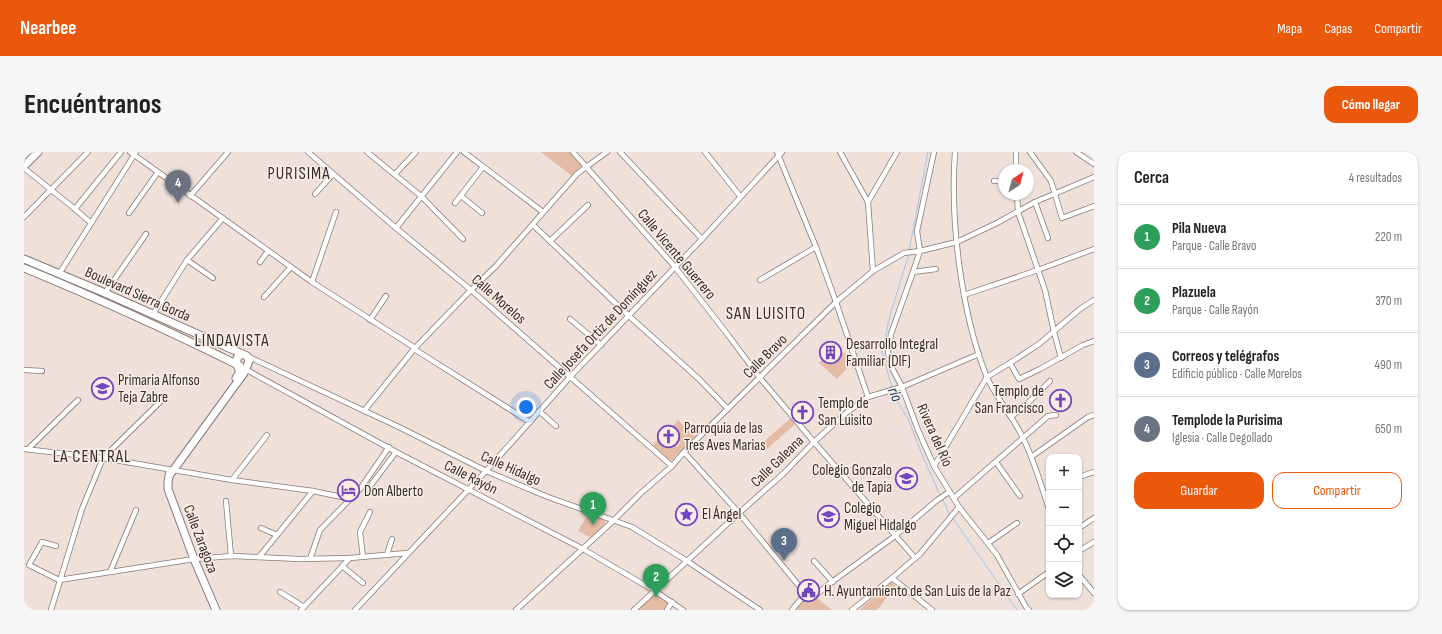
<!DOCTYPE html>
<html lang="es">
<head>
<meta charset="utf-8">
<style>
  body { margin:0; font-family:"Sofia Sans Condensed",sans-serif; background:#f6f6f6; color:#222 }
  .controls { position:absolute; right:12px; bottom:12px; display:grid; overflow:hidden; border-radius:8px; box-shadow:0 1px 3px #0004 }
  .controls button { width:36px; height:36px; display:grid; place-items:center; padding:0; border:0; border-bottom:1px solid #e0e0e0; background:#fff; color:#222; font:20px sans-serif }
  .compass { position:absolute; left:974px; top:12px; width:36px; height:36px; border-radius:50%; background:#fff; box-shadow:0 1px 3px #0004; rotate:36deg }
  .you { position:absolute; left:502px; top:255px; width:14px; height:14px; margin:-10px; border:3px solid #fff; border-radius:50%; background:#1a73e8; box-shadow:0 0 0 6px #1a73e833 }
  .badge { display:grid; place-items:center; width:26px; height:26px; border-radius:50%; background:#ea580c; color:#fff; font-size:13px; font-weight:700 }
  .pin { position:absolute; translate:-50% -33px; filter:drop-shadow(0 1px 2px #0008) }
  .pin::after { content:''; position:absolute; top:21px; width:14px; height:12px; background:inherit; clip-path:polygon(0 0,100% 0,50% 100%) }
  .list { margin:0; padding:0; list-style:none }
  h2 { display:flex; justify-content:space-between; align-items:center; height:52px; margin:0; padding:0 16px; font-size:17px }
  h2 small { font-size:13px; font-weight:400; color:#767676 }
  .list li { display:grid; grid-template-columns:26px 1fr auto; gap:12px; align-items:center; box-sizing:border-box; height:64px; padding:0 16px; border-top:1px solid #e0e0e0 }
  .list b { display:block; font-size:15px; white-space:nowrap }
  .list p { margin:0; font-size:13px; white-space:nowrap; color:#767676 }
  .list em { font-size:13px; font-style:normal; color:#767676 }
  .actions { display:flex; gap:8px; padding:12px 16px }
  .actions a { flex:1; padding:9px 0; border:1px solid #ea580c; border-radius:12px; text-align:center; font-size:14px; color:#ea580c }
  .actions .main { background:#ea580c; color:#fff }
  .icon { flex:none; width:22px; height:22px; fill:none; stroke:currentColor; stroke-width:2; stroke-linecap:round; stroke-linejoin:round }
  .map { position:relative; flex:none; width:1070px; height:458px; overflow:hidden; border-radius:12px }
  header { display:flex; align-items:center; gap:24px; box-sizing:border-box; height:56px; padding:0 20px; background:#ea580c; color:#fff }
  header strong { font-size:19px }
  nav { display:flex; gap:22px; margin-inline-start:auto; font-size:14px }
  .intro { display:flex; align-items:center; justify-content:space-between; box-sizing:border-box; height:96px; padding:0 24px }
  h1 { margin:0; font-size:28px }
  .button { padding:10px 18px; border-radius:12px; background:#ea580c; color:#fff; font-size:14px; font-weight:700 }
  main { display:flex; gap:24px; padding:0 24px }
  aside { flex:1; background:#fff; border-radius:12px; box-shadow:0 1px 3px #0004 }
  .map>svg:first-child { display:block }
</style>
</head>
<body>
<header>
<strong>Nearbee</strong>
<nav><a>Mapa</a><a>Capas</a><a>Compartir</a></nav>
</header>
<div class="intro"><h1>Encuéntranos</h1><a class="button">Cómo llegar</a></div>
<main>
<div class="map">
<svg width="1070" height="458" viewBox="0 0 1070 458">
  <rect width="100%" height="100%" fill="#efe0d9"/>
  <g fill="#e4bba5">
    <path d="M517,0h29l12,13 -10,11z"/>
    <path d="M812,193l17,17 -16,17 -18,-16z"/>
    <path d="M768,265l4,6 -30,27 -5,-6z"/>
    <path d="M654,268l17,16 -24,25 -18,-16 7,-8 3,3 2,-2 12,9 4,-5 -10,-10 1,-2 -2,-1z"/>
    <path d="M565,361l16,6v5l-14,14 -13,-7z"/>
    <path d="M867,430l5,4 -19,24h-18z"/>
    <path d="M631,440l14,10 -4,8h-30z"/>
    <path d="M793,446l15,12h-38l7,-10h9z"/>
  </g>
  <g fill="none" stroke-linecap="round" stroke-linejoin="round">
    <g stroke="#a3c5e7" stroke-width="1">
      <path d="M885,99l19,-99"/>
      <path d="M868,236l-10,-36 8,-37 19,-61"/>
      <path d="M869,239l1,4 15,26 14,36 17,38"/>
      <path d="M919,348l7,15"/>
      <path d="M928,365l65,93"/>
    </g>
    <defs>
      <g id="street">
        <path d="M106,0l182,130 103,66"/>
        <path d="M284,0l88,76 75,62 201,176"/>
        <path d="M343,0l54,44 42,43"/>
        <path d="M440,0l79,60"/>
        <path d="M549,0l102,115 53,68 32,43 54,64 101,116"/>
        <path d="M596,0l82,87"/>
        <path d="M681,0l35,44"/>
        <path d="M753,0l39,95 20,55 32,95"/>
        <path d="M816,0l28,50 5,69"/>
        <path d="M910,0l-17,79 3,20 -7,21 -22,62 -3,17 1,7 2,8 11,21 16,43 16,36 25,41 38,48 29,52 3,3"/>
        <path d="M931,0c-5,68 6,159 31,223 9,22 27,41 37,63 11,22 18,47 26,71"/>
        <path d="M1006,0l21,29 11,37 32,-12"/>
        <path d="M1052,0l18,12"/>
        <path d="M0,16l51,41 16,14"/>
        <path d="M992,18v-18"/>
        <path d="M371,22l21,-22"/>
        <path d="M970,29h10"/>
        <path d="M291,42l18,-20"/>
        <path d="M993,42l1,18 27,78 9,42 7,26"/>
        <path d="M166,44l38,-44"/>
        <path d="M437,44l21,17"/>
        <path d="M844,50l29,-50"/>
        <path d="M1011,50l13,36"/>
        <path d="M431,51l28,-36"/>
        <path d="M51,57l46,-57"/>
        <path d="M105,61l29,-41"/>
        <path d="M0,65l64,-65"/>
        <path d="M509,73l96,91 70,63 29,30"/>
        <path d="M372,76l61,-76"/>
        <path d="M526,89l38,-36"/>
        <path d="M163,108l26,18"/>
        <path d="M236,110l8,-11"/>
        <path d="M889,120l23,-3"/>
        <path d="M35,122l77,-122"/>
        <path d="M736,128l56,-33"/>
        <path d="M288,130l24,-70"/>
        <path d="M81,141l41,-59"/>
        <path d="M940,143l74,-25 56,-21"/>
        <path d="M240,145l27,-30"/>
        <path d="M129,162l34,-54 36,-42"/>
        <path d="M546,167l31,26"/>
        <path d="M346,168l16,-24"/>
        <path d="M390,197l116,73"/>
        <path d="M223,204l154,72 85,43 62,26 84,30 55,34 73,49"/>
        <path d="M986,211l9,16 21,-10 43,-24 11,-4"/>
        <path d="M221,217l151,83 187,97 72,42 28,19"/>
        <path d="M0,218l18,1"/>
        <path d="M340,259l50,-62 57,-59 25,-24 81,-92 9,-7 21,-15"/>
        <path d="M515,259l17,15"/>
        <path d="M987,265l20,-17 19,-19"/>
        <path d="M0,297l79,9 129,22 81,11 38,8"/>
        <path d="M4,297l50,-49"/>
        <path d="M660,300l55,61 70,85"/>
        <path d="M1007,305l57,-40 6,-2"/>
        <path d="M972,310l24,34"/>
        <path d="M910,314l53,-89 23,-14 29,-19 41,-35 14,-9"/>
        <path d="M1055,325l15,-5"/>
        <path d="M208,328l35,-45"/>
        <path d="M347,333l25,-33"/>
        <path d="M930,346l94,-82 8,-1"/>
        <path d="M202,349l5,55"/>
        <path d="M237,376l16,7"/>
        <path d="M1055,376l15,-10"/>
        <path d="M964,391l29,-20"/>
        <path d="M32,394l-14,-4 -13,23 30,15 135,-21 37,-3 69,3 50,-1 58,-5"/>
        <path d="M1055,399l15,-9"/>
        <path d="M363,402l5,-15"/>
        <path d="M235,405l54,-66"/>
        <path d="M339,405l-3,-25 10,-20"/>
        <path d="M286,407l10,-29 40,-41 29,-42"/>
        <path d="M790,409l19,21"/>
        <path d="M318,414l21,17"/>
        <path d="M86,420l26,-62"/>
        <path d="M1055,423l15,18"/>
        <path d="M868,426l40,32"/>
        <path d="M256,440l24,15"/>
        <path d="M994,442l31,-22"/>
        <path d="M27,458l31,-101 21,-51 59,-58"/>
        <path d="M277,458l49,-52"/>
        <path d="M331,458l131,-139 84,-94 132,-138 80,-87"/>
        <path d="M492,458l98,-90 27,-27 31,-27 12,-14 152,-150 37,-31 31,-18 16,-2 37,-9 40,-19 38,-21 59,-25"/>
        <path d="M610,458l105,-97 44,-39 31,-32 32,-29 22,-16 34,-10 77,-33"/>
        <path d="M643,458l5,-8"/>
        <path d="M768,458l9,-11 11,-1 17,-14 66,-48 41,-35 13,-9"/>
        <path d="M828,458l40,-32 28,-24 39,-47"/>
      </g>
      <g id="secondary">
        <path d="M0,14l14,-14"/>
        <path d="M0,107l81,34 142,63 2,5 -5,12 -75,103"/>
        <path d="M0,116c73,30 145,63 216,98"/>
        <path d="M212,226l4,-6 -3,-7v-7l5,-4"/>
        <path d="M146,320l-2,10v7l26,70 22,51"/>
      </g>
    </defs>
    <use href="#street" stroke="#887a74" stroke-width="6"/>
    <use href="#secondary" stroke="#887a74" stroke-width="9"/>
    <use href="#street" stroke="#fff" stroke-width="4.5"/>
    <use href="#secondary" stroke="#fff" stroke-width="7"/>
  </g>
  <defs>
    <symbol id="building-ring" viewBox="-11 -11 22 22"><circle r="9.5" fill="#fceee6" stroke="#7246be" stroke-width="1.5"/><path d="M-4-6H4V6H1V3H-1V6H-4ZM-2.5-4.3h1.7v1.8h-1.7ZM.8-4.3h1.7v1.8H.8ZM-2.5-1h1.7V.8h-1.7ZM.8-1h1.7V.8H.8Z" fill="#7246be"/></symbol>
    <symbol id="school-ring" viewBox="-11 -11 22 22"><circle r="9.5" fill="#fceee6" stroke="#7246be" stroke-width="1.5"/><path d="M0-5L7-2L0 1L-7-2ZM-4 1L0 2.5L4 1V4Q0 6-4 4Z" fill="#7246be"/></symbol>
    <symbol id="church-ring" viewBox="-11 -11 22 22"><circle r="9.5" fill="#fceee6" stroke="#7246be" stroke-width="1.5"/><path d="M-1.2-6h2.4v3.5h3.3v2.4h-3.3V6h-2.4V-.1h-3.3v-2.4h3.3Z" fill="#7246be"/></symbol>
    <symbol id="hotel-ring" viewBox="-11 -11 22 22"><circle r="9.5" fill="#fceee6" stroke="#7246be" stroke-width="1.5"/><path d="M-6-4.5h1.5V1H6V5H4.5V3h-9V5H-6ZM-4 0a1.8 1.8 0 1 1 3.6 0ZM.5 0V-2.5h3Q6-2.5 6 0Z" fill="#7246be"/></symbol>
    <symbol id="sight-ring" viewBox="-11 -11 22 22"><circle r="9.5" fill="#fceee6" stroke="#7246be" stroke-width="1.5"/><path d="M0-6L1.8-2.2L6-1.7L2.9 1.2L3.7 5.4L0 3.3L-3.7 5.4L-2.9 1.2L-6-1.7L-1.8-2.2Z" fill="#7246be"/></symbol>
    <symbol id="civic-ring" viewBox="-11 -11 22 22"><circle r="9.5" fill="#fceee6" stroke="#7246be" stroke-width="1.5"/><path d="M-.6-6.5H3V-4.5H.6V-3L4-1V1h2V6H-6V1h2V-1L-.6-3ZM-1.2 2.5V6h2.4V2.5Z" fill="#7246be"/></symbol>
  </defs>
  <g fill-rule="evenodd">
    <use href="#building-ring" x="794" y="188" width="25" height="25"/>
    <use href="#school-ring" x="66" y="224" width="25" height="25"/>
    <use href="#church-ring" x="1024" y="236" width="25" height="25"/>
    <use href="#church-ring" x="766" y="248" width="25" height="25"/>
    <use href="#church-ring" x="632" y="272" width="25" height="25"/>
    <use href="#school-ring" x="870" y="314" width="25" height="25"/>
    <use href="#hotel-ring" x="312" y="326" width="25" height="25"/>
    <use href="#sight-ring" x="650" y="350" width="25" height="25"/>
    <use href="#school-ring" x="792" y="352" width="25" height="25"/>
    <use href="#civic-ring" x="772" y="426" width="25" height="25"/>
  </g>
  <g text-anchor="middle" stroke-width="3" stroke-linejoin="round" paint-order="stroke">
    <g font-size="15" fill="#322d2a" stroke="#fceee6">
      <text transform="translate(653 102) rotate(50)" y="5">Calle Vicente Guerrero</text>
      <text transform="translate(114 142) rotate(24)" y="5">Boulevard Sierra Gorda</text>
      <text transform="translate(475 147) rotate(41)" y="5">Calle Morelos</text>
      <text transform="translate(576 177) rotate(-47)" y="5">Calle Josefa Ortiz de Domínguez</text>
      <text transform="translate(741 204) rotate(-45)" y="5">Calle Bravo</text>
      <text transform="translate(911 283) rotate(66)" y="5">Rivera del Río</text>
      <text transform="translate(753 309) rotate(-44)" y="5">Calle Galeana</text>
      <text transform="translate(487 316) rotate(24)" y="5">Calle Hidalgo</text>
      <text transform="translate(447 325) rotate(27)" y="5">Calle Rayón</text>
      <text transform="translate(177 387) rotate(69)" y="5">Calle Zaragoza</text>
    </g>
    <g font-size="15" fill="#322d2a" stroke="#fceee6" text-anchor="start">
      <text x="822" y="197">Desarrollo Integral<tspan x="822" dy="17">Familiar (DIF)</tspan></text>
      <text x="94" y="233">Primaria Alfonso<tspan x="94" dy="17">Teja Zabre</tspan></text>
      <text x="1020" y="244" text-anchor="end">Templo de<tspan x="1020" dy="17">San Francisco</tspan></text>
      <text x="794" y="256">Templo de<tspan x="794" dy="17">San Luisito</tspan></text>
      <text x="660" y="281">Parroquia de las<tspan x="660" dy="17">Tres Aves Marias</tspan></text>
      <text x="868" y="323" text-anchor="end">Colegio Gonzalo<tspan x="868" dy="17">de Tapia</tspan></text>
      <text x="340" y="344">Don Alberto</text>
      <text x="820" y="361">Colegio<tspan x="820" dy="17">Miguel Hidalgo</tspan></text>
      <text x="678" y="367">El Ángel</text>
      <text x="800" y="444">H. Ayuntamiento de San Luis de la Paz</text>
    </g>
    <g font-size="16" font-style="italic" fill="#0b406a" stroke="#fceee6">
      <text transform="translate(872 242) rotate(67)" y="6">río</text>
    </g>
    <g font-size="17" letter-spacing="1" fill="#322d2a" stroke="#fceee6">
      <text x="275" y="27">PURISIMA</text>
      <text x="742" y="167">SAN LUISITO</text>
      <text x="208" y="194">LINDAVISTA</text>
      <text x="68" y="310">LA CENTRAL</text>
    </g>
  </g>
</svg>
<div class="controls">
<button>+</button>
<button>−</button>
<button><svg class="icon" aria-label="locate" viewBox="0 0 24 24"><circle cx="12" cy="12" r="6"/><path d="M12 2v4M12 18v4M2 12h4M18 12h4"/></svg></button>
<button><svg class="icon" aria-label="layers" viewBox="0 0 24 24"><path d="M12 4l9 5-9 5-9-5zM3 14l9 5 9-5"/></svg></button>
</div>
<svg class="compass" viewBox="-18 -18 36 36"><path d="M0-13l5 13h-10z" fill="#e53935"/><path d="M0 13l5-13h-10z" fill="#767676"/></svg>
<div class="you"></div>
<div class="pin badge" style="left:569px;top:373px;background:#2e9e5b">1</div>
<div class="pin badge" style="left:632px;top:445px;background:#2e9e5b">2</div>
<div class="pin badge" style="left:760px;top:409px;background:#5c6f8a">3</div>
<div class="pin badge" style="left:154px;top:51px;background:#6b7280">4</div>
</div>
<aside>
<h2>Cerca<small>4 resultados</small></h2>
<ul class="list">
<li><span class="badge" style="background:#2e9e5b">1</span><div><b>Pila Nueva</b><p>Parque · Calle Bravo</p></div><em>220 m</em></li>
<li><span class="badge" style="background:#2e9e5b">2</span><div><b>Plazuela</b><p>Parque · Calle Rayón</p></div><em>370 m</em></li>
<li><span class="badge" style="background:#5c6f8a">3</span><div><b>Correos y telégrafos</b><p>Edificio público · Calle Morelos</p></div><em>490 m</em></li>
<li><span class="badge" style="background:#6b7280">4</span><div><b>Templode la Purisima</b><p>Iglesia · Calle Degollado</p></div><em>650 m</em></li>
</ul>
<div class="actions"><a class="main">Guardar</a><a>Compartir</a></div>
</aside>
</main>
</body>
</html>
